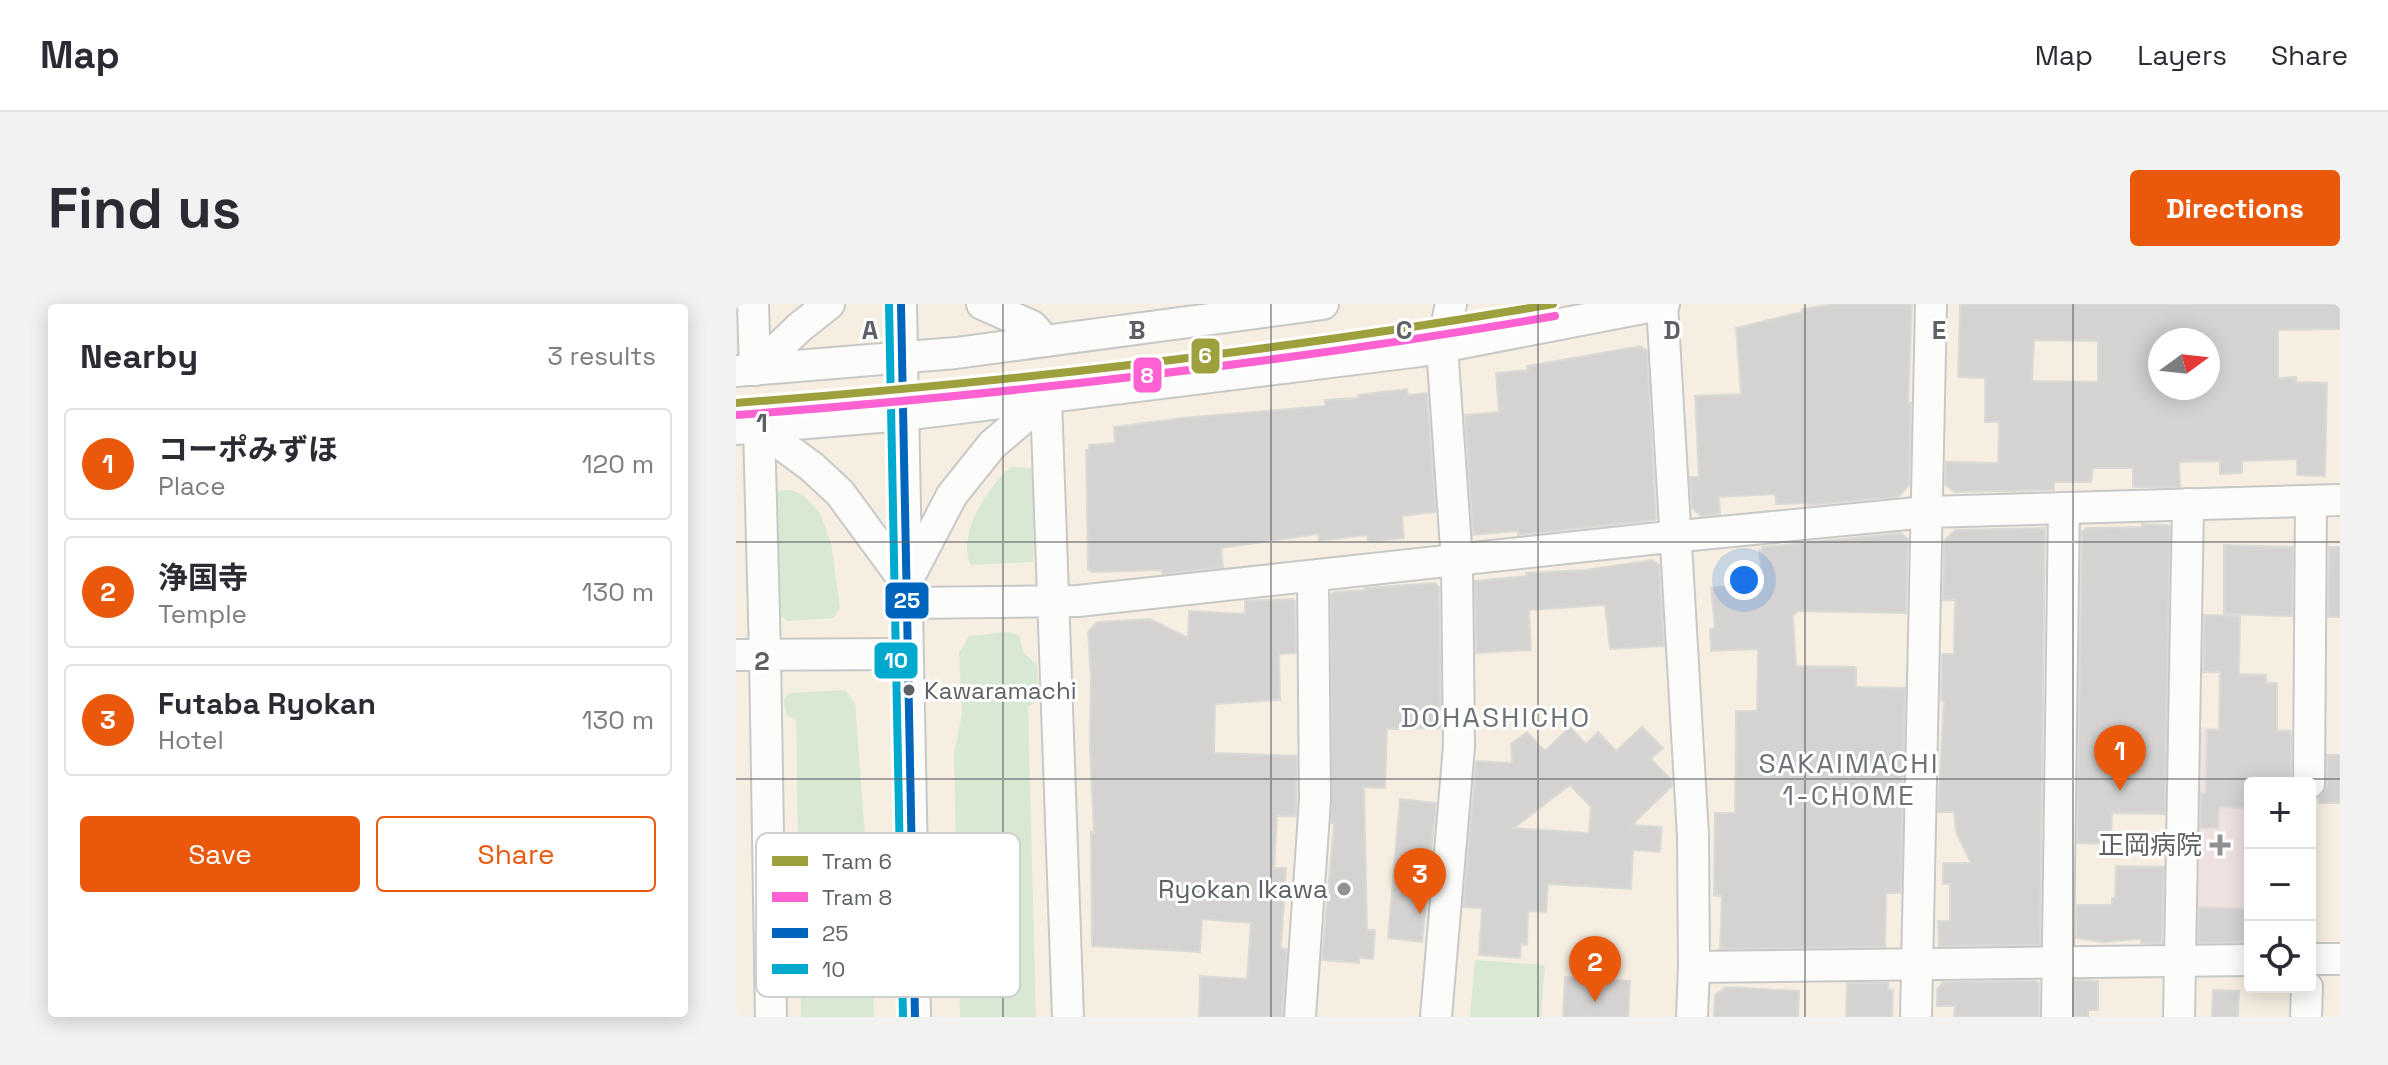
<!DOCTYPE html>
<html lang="en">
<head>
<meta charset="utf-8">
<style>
  body { margin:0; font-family:"Space Grotesk","Noto Sans JP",sans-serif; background:#f2f2f3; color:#2b2b33 }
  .controls { position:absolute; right:24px; bottom:24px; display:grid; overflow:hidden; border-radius:8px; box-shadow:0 4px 20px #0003 }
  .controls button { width:72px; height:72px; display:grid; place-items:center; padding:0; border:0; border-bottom:2px solid #e1e1e2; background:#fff; color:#2b2b33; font:40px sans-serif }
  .compass { position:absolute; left:1412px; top:24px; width:72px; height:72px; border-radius:50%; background:#fff; box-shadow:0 4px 20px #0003; rotate:75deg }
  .you { position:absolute; left:1008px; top:276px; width:28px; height:28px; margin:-20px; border:6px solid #fff; border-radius:50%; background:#1a73e8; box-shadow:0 0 0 12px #1a73e833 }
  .badge { display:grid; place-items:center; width:52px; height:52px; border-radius:50%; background:#ea580c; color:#fff; font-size:26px; font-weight:700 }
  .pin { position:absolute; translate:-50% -66px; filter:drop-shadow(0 2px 4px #0008) }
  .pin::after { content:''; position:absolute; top:42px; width:28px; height:24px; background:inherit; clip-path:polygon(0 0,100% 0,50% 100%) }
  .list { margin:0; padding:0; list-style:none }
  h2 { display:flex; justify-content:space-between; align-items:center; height:104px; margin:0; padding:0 32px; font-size:34px }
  h2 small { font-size:26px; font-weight:400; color:#7c7c81 }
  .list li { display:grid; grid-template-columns:52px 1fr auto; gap:24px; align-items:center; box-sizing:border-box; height:112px; margin:0 16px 16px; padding:0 16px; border:2px solid #e1e1e2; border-radius:8px }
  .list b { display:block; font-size:30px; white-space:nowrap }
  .list p { margin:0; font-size:26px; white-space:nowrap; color:#7c7c81 }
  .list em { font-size:26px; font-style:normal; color:#7c7c81 }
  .actions { display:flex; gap:16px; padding:24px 32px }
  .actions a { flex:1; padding:18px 0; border:2px solid #ea580c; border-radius:8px; text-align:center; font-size:28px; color:#ea580c }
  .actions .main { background:#ea580c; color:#fff }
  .icon { flex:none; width:44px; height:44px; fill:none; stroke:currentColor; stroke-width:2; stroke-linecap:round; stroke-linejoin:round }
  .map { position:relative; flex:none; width:1604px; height:713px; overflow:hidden; border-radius:8px }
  header { display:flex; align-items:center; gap:48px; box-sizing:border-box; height:112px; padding:0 40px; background:#fff; border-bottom:2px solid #e1e1e2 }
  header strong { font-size:38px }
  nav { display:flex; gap:44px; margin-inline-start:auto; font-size:28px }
  .intro { display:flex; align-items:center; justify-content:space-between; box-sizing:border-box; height:192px; padding:0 48px }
  h1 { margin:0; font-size:56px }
  .button { padding:20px 36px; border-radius:8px; background:#ea580c; color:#fff; font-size:28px; font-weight:700 }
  main { display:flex; gap:48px; padding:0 48px }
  aside { flex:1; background:#fff; border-radius:8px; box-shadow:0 4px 20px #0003 }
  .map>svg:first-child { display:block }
</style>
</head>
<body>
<header>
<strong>Map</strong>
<nav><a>Map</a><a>Layers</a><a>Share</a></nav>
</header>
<div class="intro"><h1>Find us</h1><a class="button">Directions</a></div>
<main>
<aside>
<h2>Nearby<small>3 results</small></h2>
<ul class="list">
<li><span class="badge">1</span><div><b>コーポみずほ</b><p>Place</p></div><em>120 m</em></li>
<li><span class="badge">2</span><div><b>浄国寺</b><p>Temple</p></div><em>130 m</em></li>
<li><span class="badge">3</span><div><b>Futaba Ryokan</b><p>Hotel</p></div><em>130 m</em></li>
</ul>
<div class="actions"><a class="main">Save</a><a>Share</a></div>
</aside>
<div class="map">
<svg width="1604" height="713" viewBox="0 0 1604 713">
  <rect width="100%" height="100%" fill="#edebe7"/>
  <path fill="#f6efe1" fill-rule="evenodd" d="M0,0h1604v713h-1604zM1424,36h48v48h-48zM1514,479h60v204h-60z"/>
  <path fill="#eee1e0" d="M1456,423l108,3 -1,53h-49v125l-61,-2z"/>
  <g fill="#d8e8d3">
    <path d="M275,163l24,1 -2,94 -62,3c-16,-28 18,-81 40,-98z"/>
    <path d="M56,186l12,6 16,17 11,30 9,64 -6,11 -46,3 -7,-5 -4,-125z"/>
    <path d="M271,328l12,3 4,17 14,13 2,35 -11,7 8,310h-76l-6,-263 8,-40 -3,-61 10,-17z"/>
    <path d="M109,386l10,13 15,199 4,115h-73l-5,-297 -10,-5 -2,-15 5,-7z"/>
    <path d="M739,656l70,5 -4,52h-71z"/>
  </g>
  <g fill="#d4d3d1" stroke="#dcdad6" stroke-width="2" fill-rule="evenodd">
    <path d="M1099,0h77l-4,99h3l-2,82 -11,12 -90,8v-2l-32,1 -1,-10 -56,3 1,17 -19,2 -9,-8 -2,-31h9l-4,-81 46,-2 -5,-66 66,-16v-3z"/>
    <path d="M1224,0h380v25l-62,1v48l18,-1v5l31,1 -2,93 -28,-1v-16l-55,2v12l-22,1v-13l-41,1 1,25h-47v-19h-40l-2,14h-37v8l-100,2 -9,-8 1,-22 52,1 1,-41h-14v-44l-27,-1zM1298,36l64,1v41l-66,-1zM1424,36h48v48h-48z"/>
    <path d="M905,42l6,5 9,167 -1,2 -137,15v-4l-45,4 -8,-120 34,-3 -3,-39 32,-3 -1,-4z"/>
    <path d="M671,85l1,6 19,-2 9,119 -34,4 2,22 -36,4 -1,-7 -48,6 -1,-7 -97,14 2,19 -61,7v-4l-70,2 -4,-3 -2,-119h3v-5l26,-2 -1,-16 68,-9 143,-12v-6l33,-2v-3z"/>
    <path d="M1406,220l25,1 3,2 -5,287 -53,-1 -1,31 -34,-1 5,-311 4,-4 56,-1z"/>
    <path d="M1309,224l-5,417 -101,1 -1,-25h12v-37h-7v-21h28l-15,-31 -2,-20h-16l6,-111h-3l1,-47h12l1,-54h-12l1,-59 11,-11z"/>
    <path d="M1165,229l7,6 -2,74 -107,-2 -6,4 3,51 60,1v20l49,1 -4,205h-15l-1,54 -165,2 2,-53h-8l1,-83h20l1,-102h21l1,-62 -47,2 -1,-22 5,-1 -4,-40 47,-5 -1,-9h5l-3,-24h3v-3z"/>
    <path d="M1488,241l69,2 -1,69 -68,-2z"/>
    <path d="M1593,243h11v70h-12z"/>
    <path d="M916,256l7,5 5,81 -54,3 -5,-44 -76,5 2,40 -55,3 -1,-72 52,-5 -1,-3 59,-3z"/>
    <path d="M699,279l4,4 2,141 -54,1 -2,59 -21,-1 3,143h8l-2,29 -14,-1v5l-37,-3 12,-137h-3v-228l4,-3 30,-2v-2z"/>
    <path d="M557,295l2,2 1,52 -17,1 1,46 -65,4 -1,49 83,3 -1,60h-19l-3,52h12l-5,80 6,1 -5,68h-83l1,-41 47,3 4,-56 -49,-4 -2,33 -108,-6 -1,-114 3,1 -4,-86 1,-70 -3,-45 9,-10 53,-3 38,19 1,-27 56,3v-13z"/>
    <path d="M1468,311l36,1 -1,58 27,1v8h11v48h14v52h-41v25l-31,-1 -1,21h-18l1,-35h5l1,-63h12l1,-58h-17z"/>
    <path d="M834,423l16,17 12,-12 18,19 26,-24 21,21 -12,11 21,22v5l-40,39 30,2 -2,25 -27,-2 -2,39 -83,-5 -2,28 -18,-1 -1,34 -6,-1 -1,14 -41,-3 3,-47 -19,-1 13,-146 36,2 -1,-19 16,-12 18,19zM834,481l21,22 -2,26 -75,-5z"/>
    <path d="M1591,451h13v48h-21v-6l8,-13z"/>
    <path d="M664,495l36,4 -14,139 -34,-4z"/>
    <path d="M1380,562l48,1 -2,76h-21v-4l-37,3 -28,-4 1,-33h35v-7h3z"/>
    <path d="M1463,603l51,2v33l-52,1z"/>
    <path d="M829,673l65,4 -2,36h-65z"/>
    <path d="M1342,676l20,1v29h-10v7h-13v-35z"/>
    <path d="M1300,677l3,3v33h-85l1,-11h-18v-16l6,-8z"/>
    <path d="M1111,679h41v7h5l-1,27h-46z"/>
    <path d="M990,683l73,4 -1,26h-84l1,-22z"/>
    <path d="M1477,686l26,1 -1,26h-26z"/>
  </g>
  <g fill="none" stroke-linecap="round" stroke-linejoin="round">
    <defs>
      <g id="minor">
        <path d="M17,0l2,66"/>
        <path d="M165,0l14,713"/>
        <path d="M246,0l50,22 13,15"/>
        <path d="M926,0l31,532 1,131 -2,50"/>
        <path d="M19,66l45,-43 29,-23"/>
        <path d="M0,67l220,-18 367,-49"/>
        <path d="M310,95l22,618"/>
        <path d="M23,124l6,226 6,363"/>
        <path d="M23,124l53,39 28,26 66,90"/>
        <path d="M0,125l167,-14 517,-64 244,-47"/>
        <path d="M172,275l44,-84 40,-50 54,-46"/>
        <path d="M170,299l172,-2 572,-62 277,-27 413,-12"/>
        <path d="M0,351l171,-1"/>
        <path d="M1573,479l2,-282"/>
        <path d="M1574,655h30"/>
        <path d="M958,663l556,-7"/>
        <path d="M564,713l15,-217 -2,-224"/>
        <path d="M700,713l23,-271 -2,-184 -15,-216 9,-42"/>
        <path d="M1180,713l15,-713"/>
        <path d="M1321,713l7,-509"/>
        <path d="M1443,713l9,-513"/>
        <path d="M1570,713l1,-30"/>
      </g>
    </defs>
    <use href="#minor" stroke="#c8c8c8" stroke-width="34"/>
    <use href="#minor" stroke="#fcfcfb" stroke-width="30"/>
    <path stroke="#e3e2e2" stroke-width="2" d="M741,14l33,-14"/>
    <defs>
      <path id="bus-1" d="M165,0l14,713"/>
      <path id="bus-2" d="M153,0l14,713"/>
    </defs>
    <use href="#bus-1" stroke="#fff" stroke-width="14"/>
    <use href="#bus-2" stroke="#fff" stroke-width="14"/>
    <use href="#bus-1" stroke="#0065bd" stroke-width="8"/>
    <use href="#bus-2" stroke="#00a9ce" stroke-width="8"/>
    <defs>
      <path id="tram-1" d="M0,99c274,-21 546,-52 817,-99"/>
      <path id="tram-2" d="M1,111c274,-21 547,-52 818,-99"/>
    </defs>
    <use href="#tram-1" stroke="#fff" stroke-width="14"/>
    <use href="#tram-2" stroke="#fff" stroke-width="14"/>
    <use href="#tram-1" stroke="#9da03d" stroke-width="8"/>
    <use href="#tram-2" stroke="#ff61d2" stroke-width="8"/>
  </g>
  <path fill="none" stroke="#5d6165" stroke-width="2" stroke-opacity="0.55" d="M267,0v713M535,0v713M802,0v713M1069,0v713M1337,0v713M0,238h1604M0,475h1604"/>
  <circle fill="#5d6165" stroke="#fff" stroke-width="3" cx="173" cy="386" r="7"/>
  <g fill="#8f9192" stroke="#fff" stroke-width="3">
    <path d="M1480 529h8v8h8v8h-8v8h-8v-8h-8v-8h8z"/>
    <circle cx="608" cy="585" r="8"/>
  </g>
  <g text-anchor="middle" stroke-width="6" stroke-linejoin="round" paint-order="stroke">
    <g font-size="24" fill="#5d6165" stroke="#fff" text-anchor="start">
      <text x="188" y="395">Kawaramachi</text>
    </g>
    <g font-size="26" fill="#5d6165" stroke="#fff" text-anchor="end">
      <text x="1466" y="550">正岡病院</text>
      <text x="592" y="594">Ryokan Ikawa</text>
    </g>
    <g font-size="28" letter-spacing="2" fill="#6e7377" stroke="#fff">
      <text x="760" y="423">DOHASHICHO</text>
      <text x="1113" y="469">SAKAIMACHI<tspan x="1113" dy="32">1-CHOME</tspan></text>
    </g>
  </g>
  <rect x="20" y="529" width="264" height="164" rx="12" fill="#fff" stroke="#ced0d1" stroke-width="2"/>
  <rect x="36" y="552" width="36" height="10" fill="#9da03d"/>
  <rect x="36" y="588" width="36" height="10" fill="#ff61d2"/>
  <rect x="36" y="624" width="36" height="10" fill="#0065bd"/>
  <rect x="36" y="660" width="36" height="10" fill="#00a9ce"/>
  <g font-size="22" fill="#5d6165">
    <text x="86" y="565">Tram 6</text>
    <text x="86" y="601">Tram 8</text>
    <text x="86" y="637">25</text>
    <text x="86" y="673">10</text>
  </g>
  <g font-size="26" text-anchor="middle" font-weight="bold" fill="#5d6165" stroke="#fff" stroke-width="6" stroke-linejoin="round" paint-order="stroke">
    <text x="134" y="35">A</text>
    <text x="401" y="35">B</text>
    <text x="668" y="35">C</text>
    <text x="936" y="35">D</text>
    <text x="1203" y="35">E</text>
    <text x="26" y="128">1</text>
    <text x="26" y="366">2</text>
  </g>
  <g stroke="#fff" stroke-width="3">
    <rect x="454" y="33" width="31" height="38" rx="8" fill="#9da03d"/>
    <rect x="396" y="52" width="31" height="38" rx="8" fill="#ff61d2"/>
    <rect x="148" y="277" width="46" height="39" rx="8" fill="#0065bd"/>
    <rect x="137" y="337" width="46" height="39" rx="8" fill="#00a9ce"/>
  </g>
  <g font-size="22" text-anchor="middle" font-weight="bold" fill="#fff">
    <text x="469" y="59">6</text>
    <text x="411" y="79">8</text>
    <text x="171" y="304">25</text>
    <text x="160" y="364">10</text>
  </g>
</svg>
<div class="controls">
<button>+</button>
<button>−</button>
<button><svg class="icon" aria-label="locate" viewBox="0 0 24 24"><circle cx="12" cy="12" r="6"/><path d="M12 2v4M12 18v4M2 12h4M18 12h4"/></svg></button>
</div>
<svg class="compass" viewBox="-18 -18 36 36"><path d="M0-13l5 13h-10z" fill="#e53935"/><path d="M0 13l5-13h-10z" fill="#7c7c81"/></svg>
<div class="you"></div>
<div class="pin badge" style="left:1384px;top:487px">1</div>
<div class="pin badge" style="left:859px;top:698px">2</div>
<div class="pin badge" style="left:684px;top:610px">3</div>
</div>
</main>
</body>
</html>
